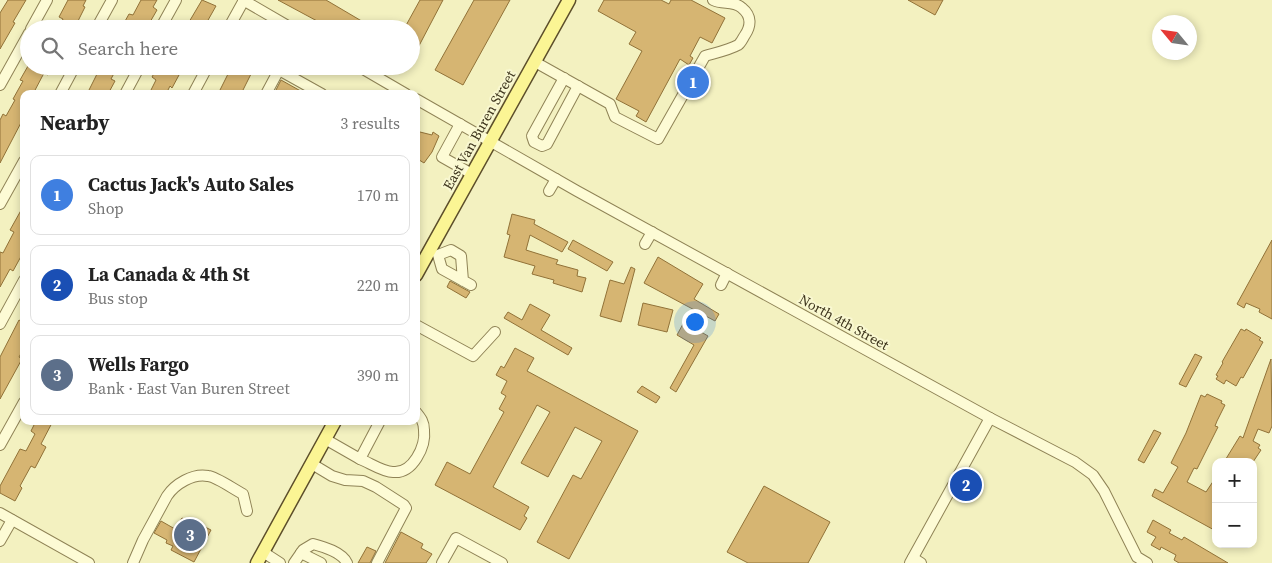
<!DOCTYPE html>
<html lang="en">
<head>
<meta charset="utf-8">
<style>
  body { margin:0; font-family:"Source Serif 4",serif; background:#f2f2f2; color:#222 }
  .controls { position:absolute; right:15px; bottom:15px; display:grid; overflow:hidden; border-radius:10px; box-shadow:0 2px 8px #0003 }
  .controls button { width:45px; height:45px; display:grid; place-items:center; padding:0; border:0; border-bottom:1px solid #e0e0e0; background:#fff; color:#222; font:25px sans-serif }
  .compass { position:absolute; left:1152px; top:15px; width:45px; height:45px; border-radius:50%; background:#fff; box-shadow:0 2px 8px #0003; rotate:299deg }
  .you { position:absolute; left:694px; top:321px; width:18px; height:18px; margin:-12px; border:4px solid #fff; border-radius:50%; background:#1a73e8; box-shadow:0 0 0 8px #1a73e833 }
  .badge { display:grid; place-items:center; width:32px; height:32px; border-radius:50%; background:#db2777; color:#fff; font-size:16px; font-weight:700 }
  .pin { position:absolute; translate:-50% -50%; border:2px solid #fff; box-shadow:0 1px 5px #0006 }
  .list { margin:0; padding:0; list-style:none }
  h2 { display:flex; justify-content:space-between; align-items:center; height:65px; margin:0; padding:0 20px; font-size:21px }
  h2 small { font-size:16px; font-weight:400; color:#767676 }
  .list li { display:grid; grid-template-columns:32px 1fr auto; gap:15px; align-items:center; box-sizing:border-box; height:80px; margin:0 10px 10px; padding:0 10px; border:1px solid #e0e0e0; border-radius:10px }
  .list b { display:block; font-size:19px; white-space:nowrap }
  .list p { margin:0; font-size:16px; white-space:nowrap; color:#767676 }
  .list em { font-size:16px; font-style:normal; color:#767676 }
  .icon { flex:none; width:28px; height:28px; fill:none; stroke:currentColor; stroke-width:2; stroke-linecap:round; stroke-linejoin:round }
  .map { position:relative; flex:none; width:1272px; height:563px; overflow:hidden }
  .search { position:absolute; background:#fff; box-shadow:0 2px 8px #0003; left:20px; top:20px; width:400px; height:55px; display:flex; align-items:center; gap:12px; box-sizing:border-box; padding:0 18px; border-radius:28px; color:#767676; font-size:19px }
  .panel { position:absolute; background:#fff; box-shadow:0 2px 8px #0003; left:20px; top:90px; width:400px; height:335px; border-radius:10px }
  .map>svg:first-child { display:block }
</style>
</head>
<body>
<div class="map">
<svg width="1272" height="563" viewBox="0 0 1272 563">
  <rect width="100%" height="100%" fill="#f3f1c0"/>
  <g fill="#d6b572" stroke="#917238">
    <path d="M8,0h18l-13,22 2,1 -15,26v-36z"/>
    <path d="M68,0h18l-3,6 2,1 -11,22h-7l-7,-4 3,-6 -4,-2z"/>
    <path d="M141,0h16l-4,7 4,3 -11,19h-12l-10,-6 5,-9 4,1z"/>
    <path d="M202,0l14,6 -13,23h-15l3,-6 -2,-1z"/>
    <path d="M278,0h48l39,23 -3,6h-30z"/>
    <path d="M420,0h23l-32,61v-32h-7z"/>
    <path d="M474,0h36l-47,85 -28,-15z"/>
    <path d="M604,0h57l8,4 2,-4h20l34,18 -13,25 -12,-6 -10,19 3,2 -4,7 -9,-6 -34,63 -10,-6 3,-5 -23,-12 26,-48 -13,-7 7,-12 -38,-21z"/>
    <path d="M908,0h35l-8,15z"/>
    <path d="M28,66h25l-5,9 -4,-2 -11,21h-9v23l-24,46v-43l3,-6 3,2 9,-16 -2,-1 10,-18 -3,-1z"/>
    <path d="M101,66h17l-7,13 4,2 -7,13h-21z"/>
    <path d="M158,66h19l-3,6 5,3 -7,13 -2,-2 -4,8h-17l7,-14 -4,-3z"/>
    <path d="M232,66h23l-14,28h-23z"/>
    <path d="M281,80l25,14h-32z"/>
    <path d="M416,131l16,4 1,-3 6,4 -7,16 -8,11 -8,-5z"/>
    <path d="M24,205v46l-11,20 -3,-2 -10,18v-35l3,1 11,-21 -4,-2z"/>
    <path d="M512,214l23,6 -1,4 34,18 -6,10 -32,-17 -4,15 32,10 -2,4 22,6 -1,6 9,2 -4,14 -29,-9 1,-3 -22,-6 3,-8 -31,-9 6,-22 -3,-1z"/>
    <path d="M573,240l40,22 -6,9 -39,-22z"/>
    <path d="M1272,240v79l-13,-7 1,-3 -14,-6 -2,5 -7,-4z"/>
    <path d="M658,257l45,27 -9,15 25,15 -4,7 -71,-38z"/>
    <path d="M631,267l4,2 -14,53 -21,-6 10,-36 14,4z"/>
    <path d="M450,281l20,11 -4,6 -19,-11z"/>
    <path d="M643,303l30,7 -6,22 -29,-7z"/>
    <path d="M530,304l20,11 -9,15 31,18 -4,7 -64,-37 4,-6 14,8z"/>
    <path d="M19,320l5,3v25l-5,9 3,2 -22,40v-42z"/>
    <path d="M684,322l24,14 -32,56 -6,-4 24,-43 -17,-10z"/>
    <path d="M1241,329l4,2 1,-2 15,9 -2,2 4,2 -20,36 -2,-1 -5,9 -10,-6 -2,4 -8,-5 2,-3 -2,-1 7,-12 -1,-1z"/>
    <path d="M515,348l19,10 -7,13 111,60 -69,128 -32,-17 36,-67 8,4 21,-38 -27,-14 -27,50 -27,-14 29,-51 -13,-7 -44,82 36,20 -5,9 3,2 -7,12 -85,-45 12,-23 23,12 34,-62 -5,-3 7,-13 -5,-3 6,-12 -11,-6 5,-9 3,2z"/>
    <path d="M1195,354l7,3 -16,30 -7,-3z"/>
    <path d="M1271,359l1,67 -3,7 -11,-4 -5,12 7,4 -2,3 3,2 -8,12h-29l16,-26 3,2z"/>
    <path d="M642,386l18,11 -4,6 -19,-11z"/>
    <path d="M1207,394l15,7 -1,2 4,2 -8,16 -2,5 3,1 -21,42 -3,-1 -7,14 19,10 10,-15v54l-64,-35 3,-7 8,4 15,-26 -7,-4 15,-30 15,-38 4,2z"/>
    <path d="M36,421h17l-12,23 5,3 -11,21 -4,-2 -11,20 2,2 -7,13 -15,-8v-7l20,-37 6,2 9,-17 -4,-3z"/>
    <path d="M1154,430l7,3 -17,30 -6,-3z"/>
    <path d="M764,486l66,36 -22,41h-60l-21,-11z"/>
    <path d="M182,518l8,4 1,-2 20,10 -17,32 -23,-12 2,-4 -7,-3 1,-3 -13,-7 7,-12 14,8z"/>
    <path d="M1153,520l18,10 -2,3 13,7 2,-3 44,26h-49l-5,-3 2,-5 -15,-8 -1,3 -9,-5 5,-8 -9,-5z"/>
    <path d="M401,532l22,12 -2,4 11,6 -6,9h-41z"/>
    <path d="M367,547l9,4 -6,12h-12z"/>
  </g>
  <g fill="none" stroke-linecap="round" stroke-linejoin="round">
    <defs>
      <g id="minor">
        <path d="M243,0l50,29"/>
        <path d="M31,29l16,-29"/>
        <path d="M96,29l16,-29"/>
        <path d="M160,29l16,-29"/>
        <path d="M228,29l16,-29"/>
        <path d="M535,62l75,42 5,13 43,22 47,-83c10,-3 24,-6 33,-11 3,-2 5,-7 7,-10 6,-9 7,-19 -3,-27 -9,-8 -19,-3 -29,-8"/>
        <path d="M358,66l48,28"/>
        <path d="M279,70l43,24"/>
        <path d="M564,78l-32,58 2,6 8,4 5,-2 31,-58"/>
        <path d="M0,85l29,-52"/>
        <path d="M60,94l15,-28"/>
        <path d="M125,94l15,-28"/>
        <path d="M193,94l15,-28"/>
        <path d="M266,94l15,-28"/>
        <path d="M416,99l161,92 413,227 85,44 18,13 11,16 33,66 10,6"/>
        <path d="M460,124l-18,33 30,17"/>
        <path d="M549,191l7,-12"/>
        <path d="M0,204l24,-43"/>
        <path d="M645,244l7,-12"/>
        <path d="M463,281l-2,-25 -10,-6 -13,5 4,14 29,16"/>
        <path d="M721,285l6,-12"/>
        <path d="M0,324l24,-44"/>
        <path d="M416,325l57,31 22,-24"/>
        <path d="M325,439l35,20 20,-38"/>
        <path d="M0,445l24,-43"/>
        <path d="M360,459c10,4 23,13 33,13 20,2 33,-26 31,-42 0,-8 -3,-12 -8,-18"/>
        <path d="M312,464l20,12 13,4 18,1 13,6 28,18 2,3 -29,55"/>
        <path d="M0,513l89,50"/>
        <path d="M0,541l12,-21"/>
        <path d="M263,552l17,11"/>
        <path d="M301,553l20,10"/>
        <path d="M913,558l8,5"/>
        <path d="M133,563l10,-23 24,-44c8,-12 26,-23 41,-20 9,1 25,13 35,18l4,17"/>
        <path d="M294,563l9,-13 10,-6c11,3 29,8 34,19"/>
        <path d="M442,563l14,-25 46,25"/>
        <path d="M910,563l80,-145"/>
      </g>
      <g id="major">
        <path d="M416,275l153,-275"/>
        <path d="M257,563l78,-142"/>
      </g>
    </defs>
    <use href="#minor" stroke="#8f8356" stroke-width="12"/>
    <use href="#major" stroke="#5c4e2a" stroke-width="15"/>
    <use href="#minor" stroke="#fdfbd5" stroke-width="10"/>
    <use href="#major" stroke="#fbf594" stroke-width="12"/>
  </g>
  <g text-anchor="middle" stroke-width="4" stroke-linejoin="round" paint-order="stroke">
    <g font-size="14" fill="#3d341c" stroke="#f9f8d1">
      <text transform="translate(479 130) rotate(-61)" y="5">East Van Buren Street</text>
      <text transform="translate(844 322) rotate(29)" y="5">North 4th Street</text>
    </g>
  </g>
</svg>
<div class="controls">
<button>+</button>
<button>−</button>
</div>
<svg class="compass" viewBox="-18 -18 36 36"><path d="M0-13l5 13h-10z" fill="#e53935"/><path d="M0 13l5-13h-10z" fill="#767676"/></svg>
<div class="you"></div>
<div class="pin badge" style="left:693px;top:82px;background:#3f7fe0">1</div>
<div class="pin badge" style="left:966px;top:485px;background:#1a4fb4">2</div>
<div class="pin badge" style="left:190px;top:535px;background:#5c6f8a">3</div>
<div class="search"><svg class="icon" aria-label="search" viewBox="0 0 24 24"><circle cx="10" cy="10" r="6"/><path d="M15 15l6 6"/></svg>Search here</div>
<section class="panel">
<h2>Nearby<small>3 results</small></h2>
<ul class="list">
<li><span class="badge" style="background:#3f7fe0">1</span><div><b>Cactus Jack's Auto Sales</b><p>Shop</p></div><em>170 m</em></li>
<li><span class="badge" style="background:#1a4fb4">2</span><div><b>La Canada &amp; 4th St</b><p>Bus stop</p></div><em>220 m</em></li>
<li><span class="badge" style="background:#5c6f8a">3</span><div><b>Wells Fargo</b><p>Bank · East Van Buren Street</p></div><em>390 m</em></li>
</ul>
</section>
</div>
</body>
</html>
